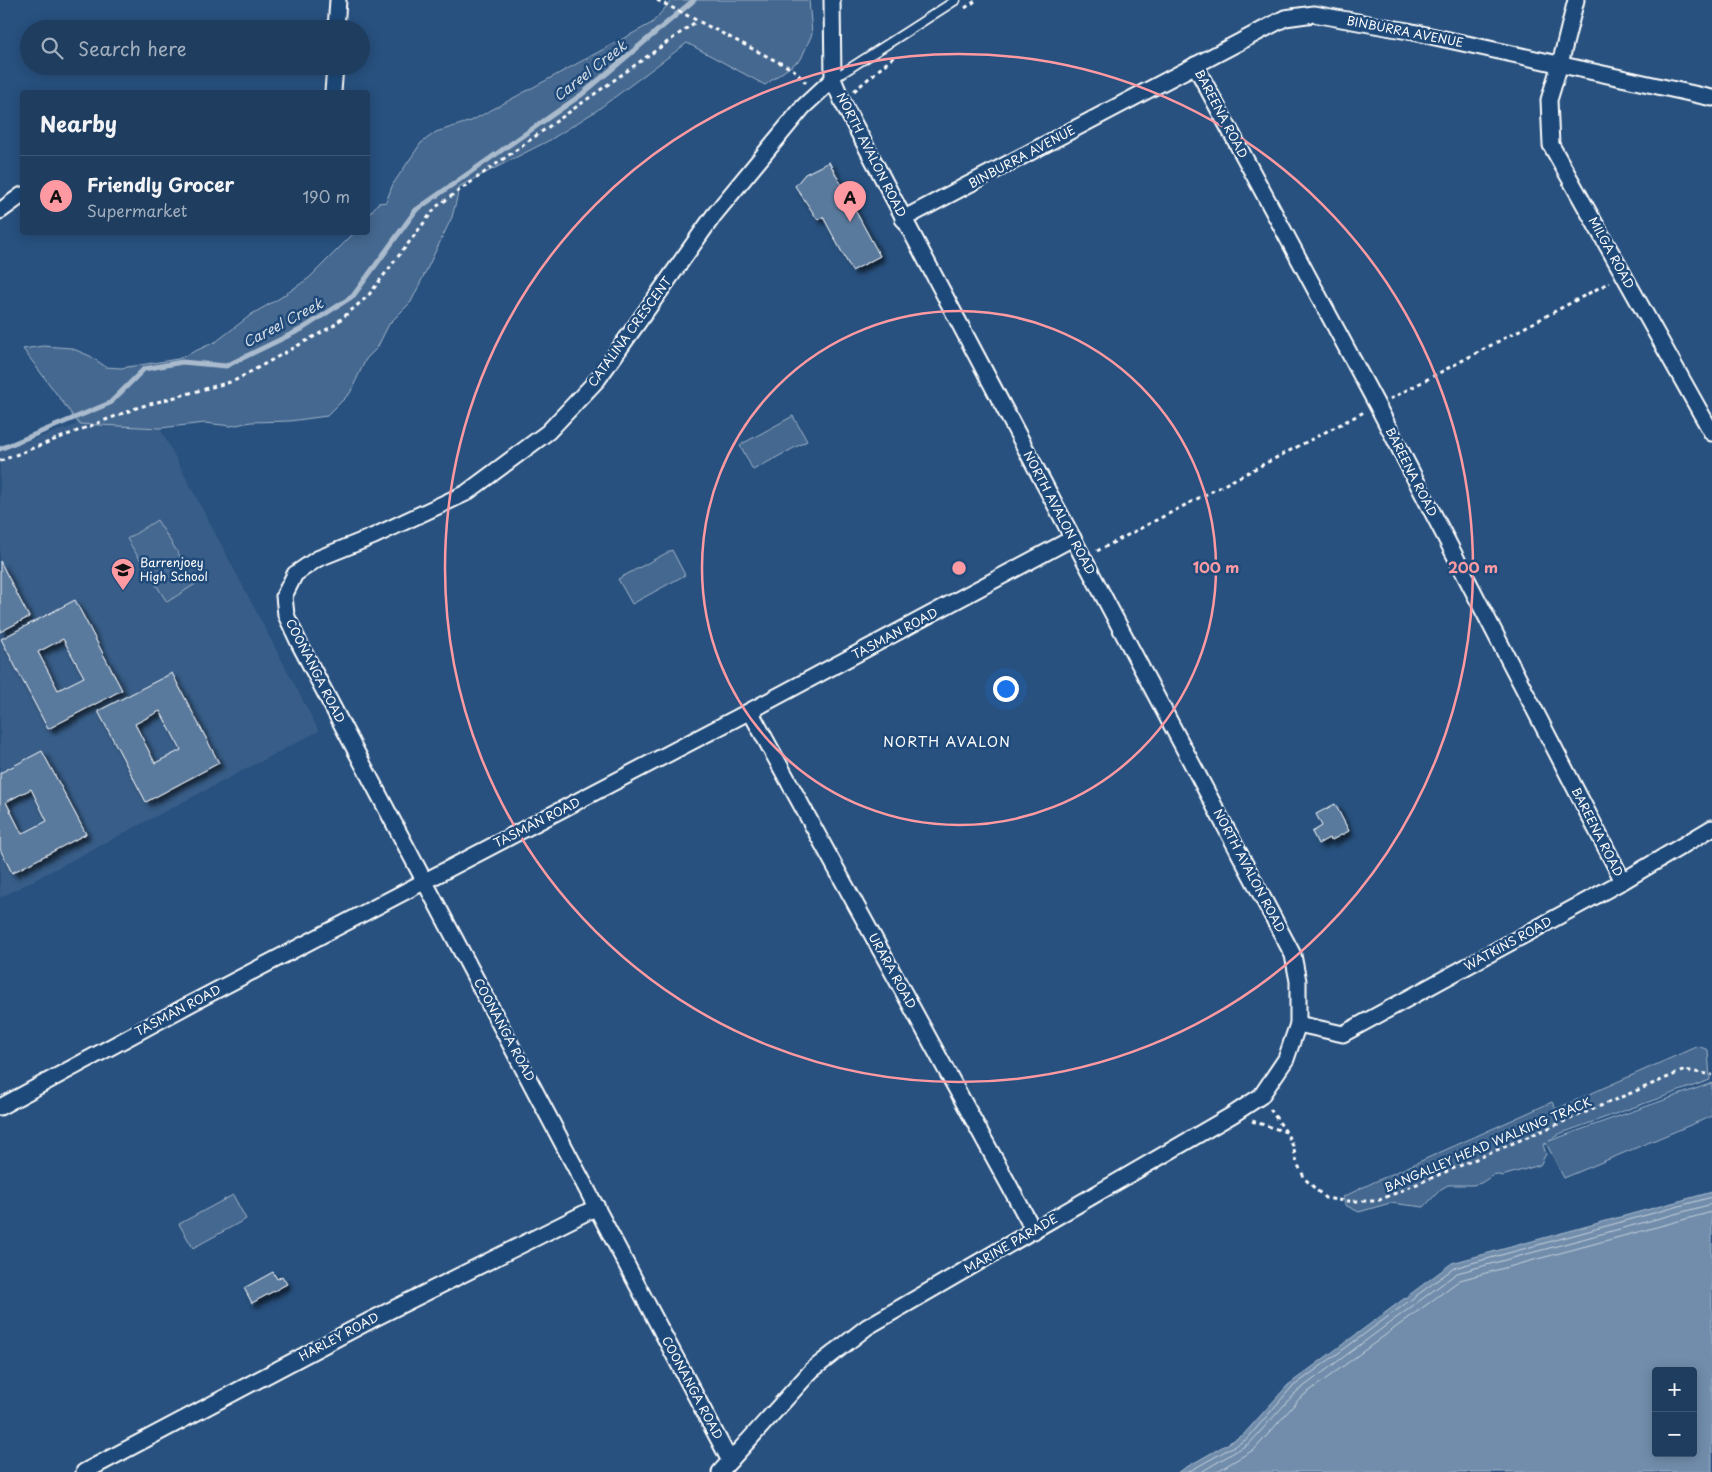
<!DOCTYPE html>
<html lang="en">
<head>
<meta charset="utf-8">
<style>
  body { margin:0; font-family:"Playpen Sans",sans-serif; background:#264465; color:#f1f3f6 }
  .controls { position:absolute; right:15px; bottom:15px; display:grid; overflow:hidden; border-radius:5px; box-shadow:0 2px 12px #0003 }
  .controls button { width:45px; height:45px; display:grid; place-items:center; padding:0; border:0; border-bottom:1px solid #3c5674; background:#1e3d5f; color:#f1f3f6; font:25px sans-serif }
  .you { position:absolute; left:1005px; top:688px; width:18px; height:18px; margin:-12px; border:4px solid #fff; border-radius:50%; background:#1a73e8; box-shadow:0 0 0 8px #1a73e833 }
  .badge { display:grid; place-items:center; width:32px; height:32px; border-radius:50%; background:#ff9aa2; color:#111; font-size:16px; font-weight:700 }
  .pin { position:absolute; translate:-50% -41px; filter:drop-shadow(0 1px 2px #0008) }
  .pin::after { content:''; position:absolute; top:26px; width:18px; height:15px; background:inherit; clip-path:polygon(0 0,100% 0,50% 100%) }
  .list { margin:0; padding:0; list-style:none }
  h2 { display:flex; justify-content:space-between; align-items:center; height:65px; margin:0; padding:0 20px; font-size:21px }
  h2 small { font-size:16px; font-weight:400; color:#a1aebd }
  .list li { display:grid; grid-template-columns:32px 1fr auto; gap:15px; align-items:center; box-sizing:border-box; height:80px; padding:0 20px; border-top:1px solid #3c5674 }
  .list b { display:block; font-size:19px; white-space:nowrap }
  .list p { margin:0; font-size:16px; white-space:nowrap; color:#a1aebd }
  .list em { font-size:16px; font-style:normal; color:#a1aebd }
  .icon { flex:none; width:28px; height:28px; fill:none; stroke:currentColor; stroke-width:2; stroke-linecap:round; stroke-linejoin:round }
  .map { position:relative; flex:none; width:1712px; height:1472px; overflow:hidden }
  .search { position:absolute; background:#1e3d5f; box-shadow:0 2px 12px #0003; left:20px; top:20px; width:350px; height:55px; display:flex; align-items:center; gap:12px; box-sizing:border-box; padding:0 18px; border-radius:28px; color:#a1aebd; font-size:19px }
  .panel { position:absolute; background:#1e3d5f; box-shadow:0 2px 12px #0003; left:20px; top:90px; width:350px; height:145px; border-radius:5px }
  .map>svg:first-child { display:block }
</style>
</head>
<body>
<div class="map">
<svg width="1712" height="1472" viewBox="0 0 1712 1472">
  <defs>
    <filter id="shadow"><feDropShadow dx="4.5" dy="4.5" stdDeviation="2.5" flood-color="#0009"/></filter>
  </defs>
  <rect width="100%" height="100%" fill="#28517f"/>
  <filter id="ink" filterUnits="userSpaceOnUse"><feTurbulence type="fractalNoise" baseFrequency=".02" numOctaves="2"/><feDisplacementMap in="SourceGraphic" scale="10" xChannelSelector="R" yChannelSelector="G"/><feConvolveMatrix kernelMatrix="1 2 1 2 8 2 1 2 1" color-interpolation-filters="sRGB"/></filter>
  <g filter="url(#ink)">
    <path fill="#375d88" d="M79,424l81,4 159,303 -319,167v-448z"/>
    <g fill="#446890" stroke="#a2b4c8">
      <path d="M672,0h137l3,34 -11,25 -36,26 -78,-42 -91,68 -46,29 -90,46 -8,31 -41,85 -22,22 -12,24 -11,11 -16,34 -23,23 -37,5 -39,1 -20,4 -26,-3 -45,5 -81,-4 -56,-75 20,-3 28,2 19,8 16,11 15,1 57,-9 39,-18 35,-27 28,-16 29,-20 45,-45 14,-1v-16l10,-13 8,-1 7,-18 28,-41 15,-11 35,-11 181,-98z"/>
      <path d="M793,416l14,25 -54,29 -13,-25z"/>
      <path d="M157,520l40,63 -30,19 -40,-63z"/>
      <path d="M672,550l13,25 -53,29 -14,-25z"/>
      <path d="M1698,1046l10,4 2,30 -151,54 -10,7 163,-58v33l-148,62 -18,-35 -3,2 3,9 -6,11 -38,11 -7,-2 -14,9 -8,2h-25l-7,4 -17,18 -34,-4 -31,9 -14,-7 -2,-8 29,-14 180,-81 4,7z"/>
      <path d="M233,1195l13,24 -53,29 -14,-24z"/>
    </g>
    <path fill="#718dab" stroke="#aabbcd" fill-rule="evenodd" d="M1712,1192v280h-534l65,-37 45,-50 164,-122zM1656,1371h37v82h-37z"/>
    <g fill="none" stroke-linecap="round" stroke-linejoin="round">
      <g stroke="#c6d1dd" stroke-width="1">
        <path d="M1188,1472l59,-33 44,-51 163,-120 258,-71"/>
        <path d="M1201,1472l49,-29 45,-50 162,-120 255,-69"/>
        <path d="M1216,1472l39,-23 45,-51 160,-118 252,-68"/>
      </g>
      <path stroke="#aabbcd" stroke-width="5" d="M0,449l110,-46 34,-34 38,-7 44,4 76,-37 51,-33 63,-86 165,-115 113,-95"/>
    </g>
    <g fill="#5a7a9d" stroke="#fff" fill-rule="evenodd" filter="url(#shadow)">
      <path d="M829,162l51,94 -28,15 -29,-54 -5,3 -23,-34 10,-12z"/>
      <path d="M0,561l29,56 -29,15z"/>
      <path d="M75,600l47,90 -74,39 -47,-90zM63,639l21,38 -26,13 -20,-38z"/>
      <path d="M172,673l47,90 -73,39 -48,-91zM160,711l21,39 -26,13 -20,-39z"/>
      <path d="M42,751l44,83 -74,39 -12,-24v-76zM31,789l16,32 -25,13 -16,-32z"/>
      <path d="M1335,804l14,27 -19,10 -1,-3 -11,6 -6,-12 10,-6 -6,-12z"/>
      <path d="M273,1272l4,7 5,-3 5,8 -35,19 -8,-15z"/>
    </g>
    <g fill="none" stroke-linecap="round" stroke-linejoin="round">
      <defs>
        <path id="service" d="M833,79l123,-79"/>
        <g id="minor">
          <path d="M1576,0l-16,64 -11,36 2,45 161,288"/>
          <path d="M336,29l2,-29"/>
          <path d="M1195,65l182,340 246,476"/>
          <path d="M333,92l2,-26"/>
          <path d="M0,211l22,-16"/>
          <path d="M903,219l382,-201 29,-4 94,17 304,67"/>
          <path d="M750,711l284,520"/>
          <path d="M1298,1024l45,10 280,-153 89,-53"/>
          <path d="M0,1107l192,-104 558,-292 323,-173"/>
          <path d="M730,1461l-430,-816 -14,-30 -2,-19 11,-22 22,-15 57,-23 92,-43 82,-61 50,-53 116,-164 89,-108 30,-28"/>
          <path d="M84,1472l287,-152 226,-113"/>
          <path d="M720,1472l92,-102 55,-43 365,-212 29,-19 25,-37 12,-35v-43l-5,-26 -450,-852 -10,-24 -1,-79"/>
        </g>
      </defs>
      <use href="#service" stroke="#fff" stroke-width="11"/>
      <use href="#minor" stroke="#fff" stroke-width="19"/>
      <g stroke="#fff" stroke-width="3" stroke-dasharray="4 4" stroke-linecap="butt">
        <path d="M657,0l137,70 12,13"/>
        <path d="M965,8l12,-8"/>
        <path d="M854,91l42,-36"/>
        <path d="M1390,399l220,-117"/>
        <path d="M0,461l139,-54 95,-26 99,-55 35,-30 68,-89 261,-186"/>
        <path d="M1097,551l267,-139"/>
        <path d="M1270,1109l16,23 7,14 4,17 8,16 20,19 19,3h33l308,-131 27,5"/>
        <path d="M1252,1121l34,11"/>
      </g>
      <use href="#service" stroke="#1f4a7a" stroke-width="8"/>
      <use href="#minor" stroke="#1f4a7a" stroke-width="15"/>
    </g>
  </g>
  <g fill="none" stroke="#ff9aa2" stroke-width="2.5">
    <circle cx="959" cy="568" r="257"/>
    <circle cx="959" cy="568" r="514"/>
  </g>
  <defs>
    <symbol id="school-pin" viewBox="-11 -11 22 30"><path d="M0 17L-7.5 6A9.5 9.5 0 1 1 7.5 6Z" fill="#ff9aa2" stroke="#1f4a7a"/><path d="M0-5L7-2L0 1L-7-2ZM-4 1L0 2.5L4 1V4Q0 6-4 4Z" fill="#111"/></symbol>
  </defs>
  <g fill-rule="evenodd">
    <use href="#school-pin" x="109" y="556" width="28" height="38"/>
  </g>
  <g text-anchor="middle" stroke-width="5" stroke-linejoin="round" paint-order="stroke">
    <g font-size="12" fill="#fff" stroke="#1f4a7a">
      <text transform="translate(1405 32) rotate(11)" y="4">BINBURRA AVENUE</text>
      <text transform="translate(1221 114) rotate(62)" y="4">BAREENA ROAD</text>
      <text transform="translate(871 155) rotate(63)" y="4">NORTH AVALON ROAD</text>
      <text transform="translate(1022 157) rotate(-28)" y="4">BINBURRA AVENUE</text>
      <text transform="translate(1611 253) rotate(61)" y="4">MILGA ROAD</text>
      <text transform="translate(630 332) rotate(-54)" y="4">CATALINA CRESCENT</text>
      <text transform="translate(1411 472) rotate(63)" y="4">BAREENA ROAD</text>
      <text transform="translate(1059 513) rotate(62)" y="4">NORTH AVALON ROAD</text>
      <text transform="translate(895 634) rotate(-28)" y="4">TASMAN ROAD</text>
      <text transform="translate(315 671) rotate(63)" y="4">COONANGA ROAD</text>
      <text transform="translate(537 823) rotate(-27)" y="4">TASMAN ROAD</text>
      <text transform="translate(1597 832) rotate(63)" y="4">BAREENA ROAD</text>
      <text transform="translate(1249 871) rotate(62)" y="4">NORTH AVALON ROAD</text>
      <text transform="translate(1508 944) rotate(-29)" y="4">WATKINS ROAD</text>
      <text transform="translate(892 971) rotate(61)" y="4">URARA ROAD</text>
      <text transform="translate(178 1011) rotate(-28)" y="4">TASMAN ROAD</text>
      <text transform="translate(504 1030) rotate(62)" y="4">COONANGA ROAD</text>
      <text transform="translate(1488 1145) rotate(-23)" y="4">BANGALLEY HEAD WALKING TRACK</text>
      <text transform="translate(1011 1244) rotate(-30)" y="4">MARINE PARADE</text>
      <text transform="translate(339 1337) rotate(-28)" y="4">HARLEY ROAD</text>
      <text transform="translate(692 1388) rotate(62)" y="4">COONANGA ROAD</text>
    </g>
    <g font-size="12" fill="#fff" stroke="#1f4a7a" text-anchor="start">
      <text x="140" y="567">Barrenjoey<tspan x="140" dy="14">High School</tspan></text>
    </g>
    <g font-size="14" font-style="italic" fill="#d4dde6" stroke="#1f4a7a">
      <text transform="translate(590 71) rotate(-38)" y="5">Careel Creek</text>
      <text transform="translate(283 323) rotate(-28)" y="5">Careel Creek</text>
    </g>
    <g font-size="14" letter-spacing="1" fill="#fff" stroke="#1f4a7a">
      <text x="947" y="747">NORTH AVALON</text>
    </g>
  </g>
  <circle cx="959" cy="568" r="8" fill="#ff9aa2" stroke="#1f4a7a" stroke-width="2.5"/>
  <g font-size="15" text-anchor="middle" font-weight="bold" fill="#ff9aa2" stroke="#1f4a7a" stroke-width="5" stroke-linejoin="round" paint-order="stroke">
    <text x="1216" y="573">100 m</text>
    <text x="1473" y="573">200 m</text>
  </g>
</svg>
<div class="controls">
<button>+</button>
<button>−</button>
</div>
<div class="you"></div>
<div class="pin badge" style="left:850px;top:222px">A</div>
<div class="search"><svg class="icon" aria-label="search" viewBox="0 0 24 24"><circle cx="10" cy="10" r="6"/><path d="M15 15l6 6"/></svg>Search here</div>
<section class="panel">
<h2>Nearby<small></small></h2>
<ul class="list">
<li><span class="badge">A</span><div><b>Friendly Grocer</b><p>Supermarket</p></div><em>190 m</em></li>
</ul>
</section>
</div>
</body>
</html>
